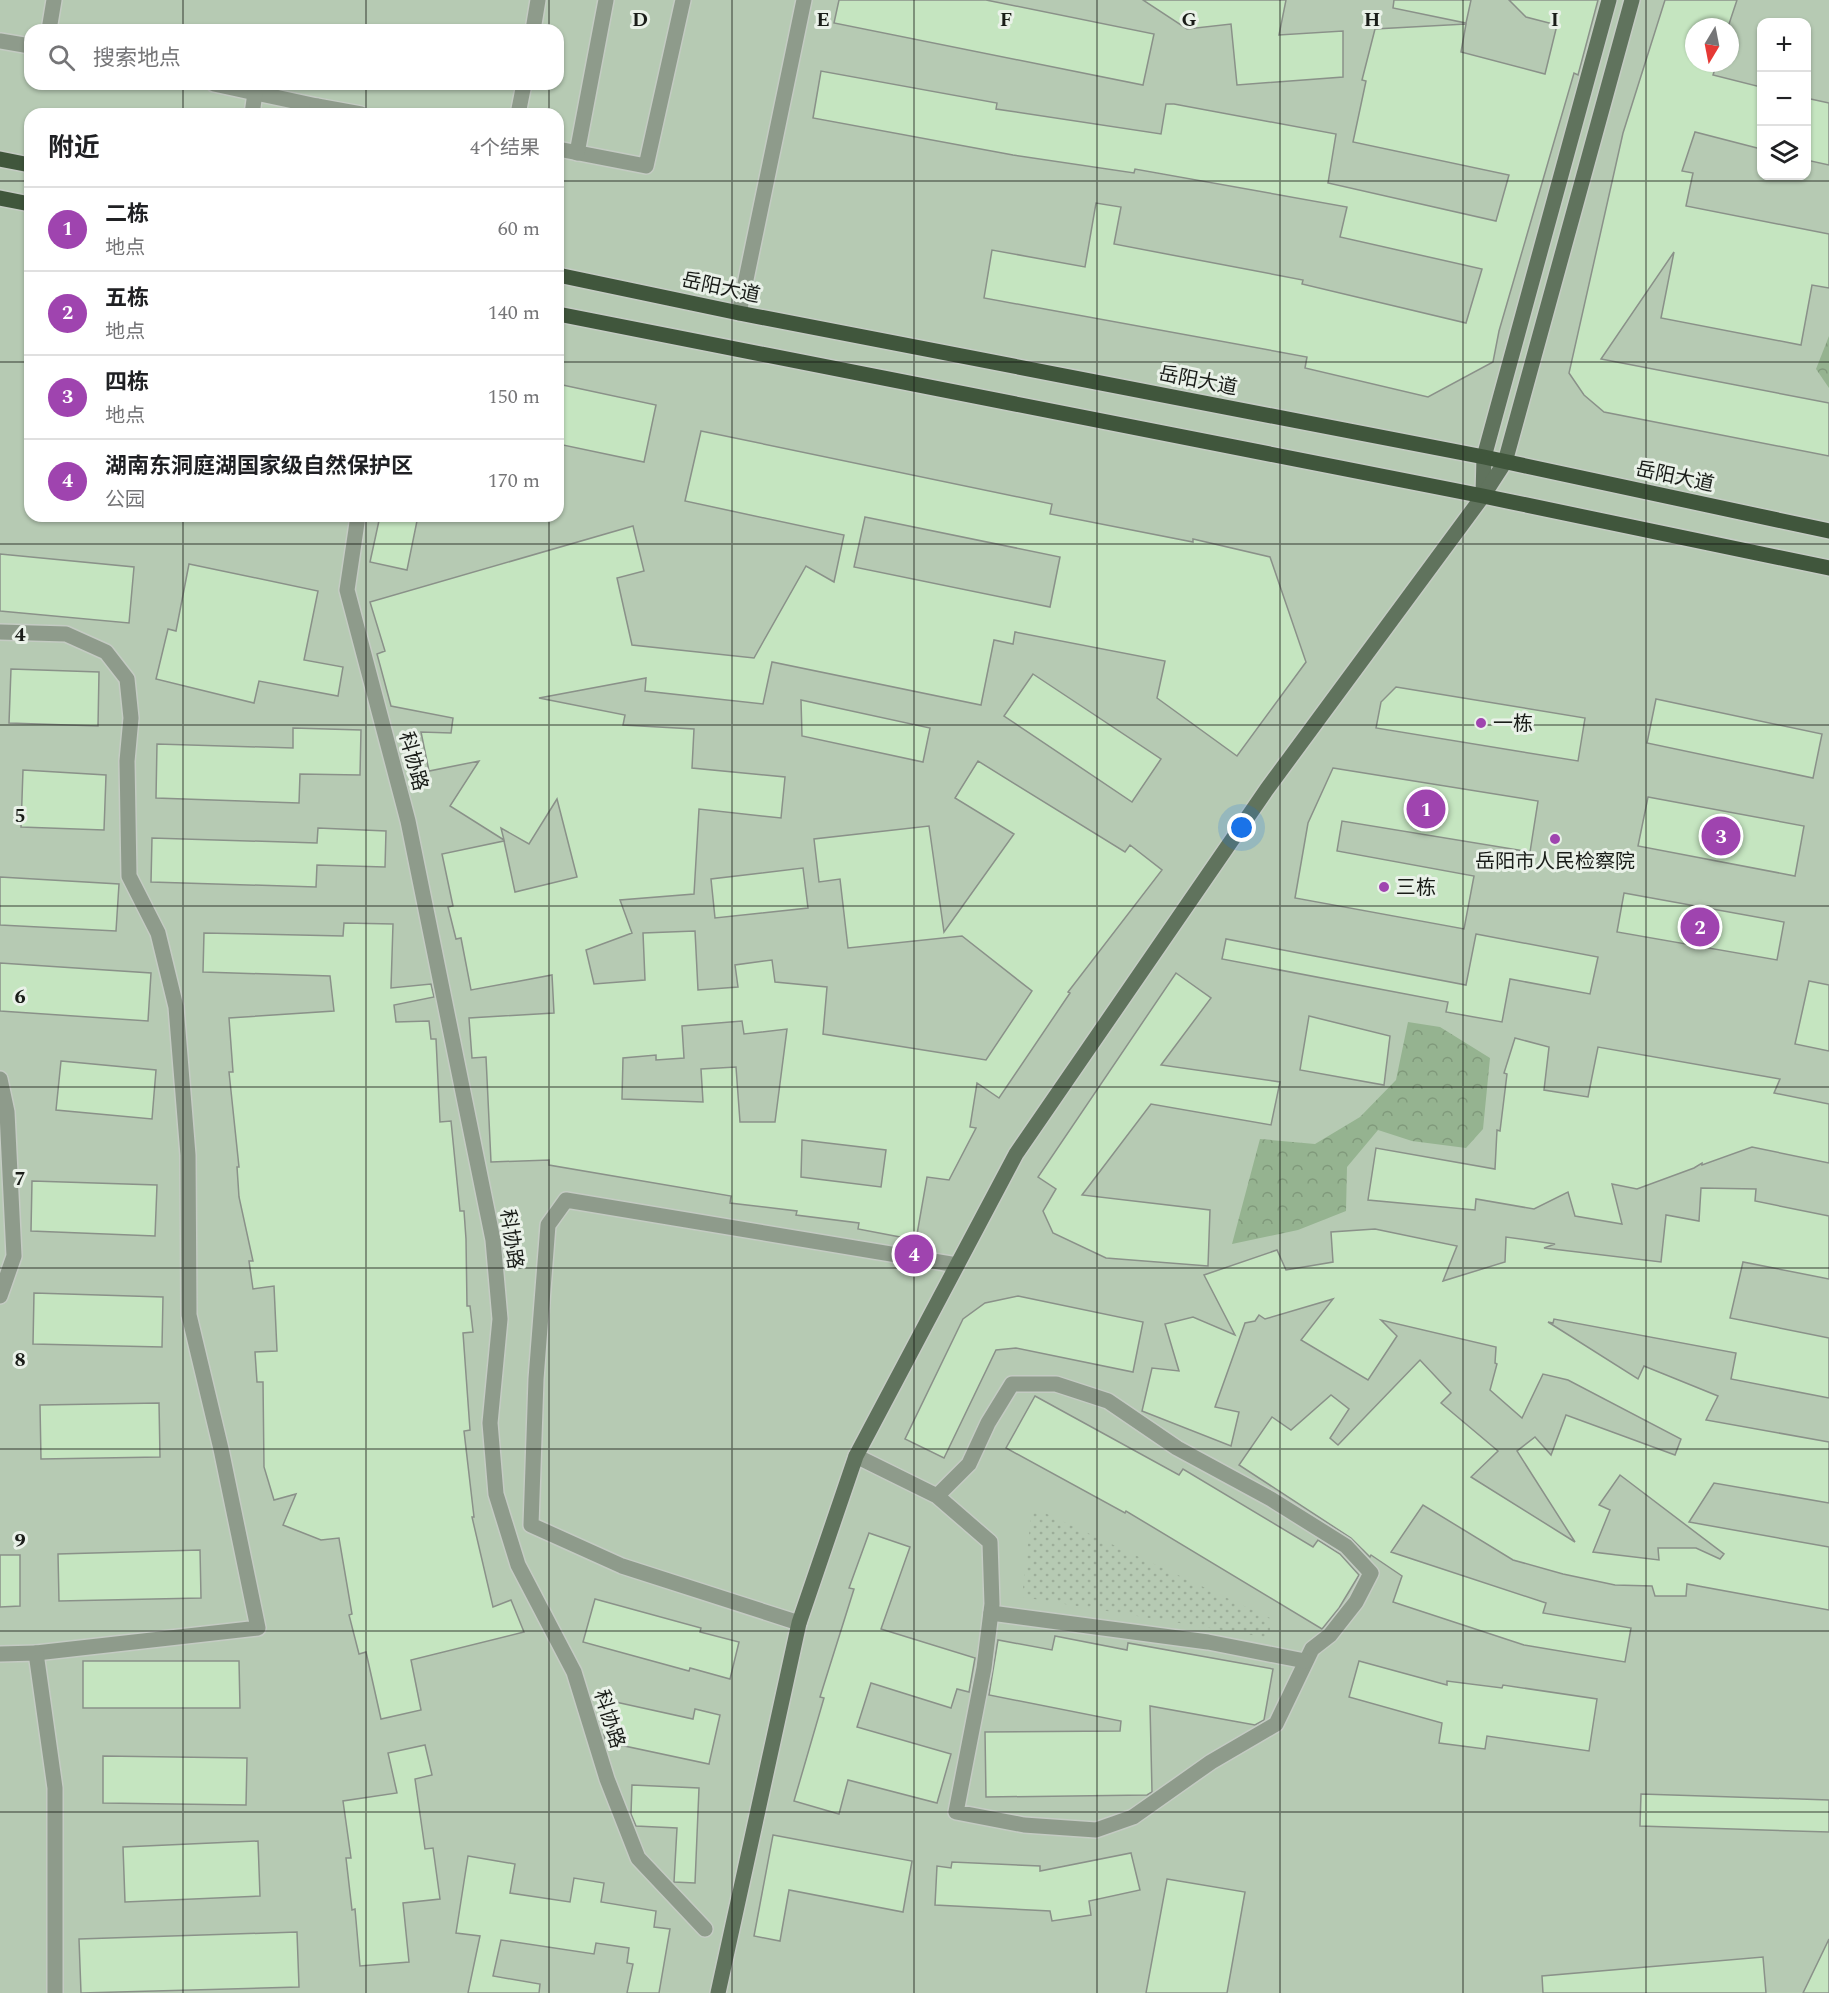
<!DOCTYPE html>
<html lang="zh">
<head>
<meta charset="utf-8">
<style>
  body { margin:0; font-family:Spectral,"Noto Sans SC",serif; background:#f6f6f6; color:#202124 }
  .controls { position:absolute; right:18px; top:18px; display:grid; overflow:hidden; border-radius:12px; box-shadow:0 2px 4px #0004 }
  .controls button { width:54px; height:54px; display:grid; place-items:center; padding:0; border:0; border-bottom:2px solid #e0e0e0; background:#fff; color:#202124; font:30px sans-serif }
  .compass { position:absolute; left:1685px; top:18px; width:54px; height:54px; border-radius:50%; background:#fff; box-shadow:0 2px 4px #0004; rotate:190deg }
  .you { position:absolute; left:1242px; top:828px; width:21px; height:21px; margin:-15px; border:4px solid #fff; border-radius:50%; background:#1a73e8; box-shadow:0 0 0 9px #1a73e833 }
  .badge { display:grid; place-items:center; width:39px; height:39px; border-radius:50%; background:#9f44af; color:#fff; font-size:20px; font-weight:700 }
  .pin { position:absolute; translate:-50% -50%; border:3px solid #fff; box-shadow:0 2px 6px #0006 }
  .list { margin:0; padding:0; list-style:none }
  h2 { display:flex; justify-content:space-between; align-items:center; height:78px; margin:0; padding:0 24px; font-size:26px }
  h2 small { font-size:20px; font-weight:400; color:#757577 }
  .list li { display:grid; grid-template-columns:39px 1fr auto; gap:18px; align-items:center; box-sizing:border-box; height:84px; padding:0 24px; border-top:2px solid #e0e0e0 }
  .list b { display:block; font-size:22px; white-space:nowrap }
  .list p { margin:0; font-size:20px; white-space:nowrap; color:#757577 }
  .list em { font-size:20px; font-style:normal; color:#757577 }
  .icon { flex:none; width:33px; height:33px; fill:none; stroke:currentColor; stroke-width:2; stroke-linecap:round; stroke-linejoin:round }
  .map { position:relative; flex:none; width:1829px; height:1993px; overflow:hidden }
  .search { position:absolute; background:#fff; box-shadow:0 2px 4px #0004; left:24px; top:24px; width:540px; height:66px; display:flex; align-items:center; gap:15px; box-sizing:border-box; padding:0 21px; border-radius:18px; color:#757577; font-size:22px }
  .panel { position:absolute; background:#fff; box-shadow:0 2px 4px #0004; left:24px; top:108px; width:540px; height:414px; border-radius:18px }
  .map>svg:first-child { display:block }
</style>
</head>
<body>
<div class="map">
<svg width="1829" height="1993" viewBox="0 0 1829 1993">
  <defs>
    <pattern id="forest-crowns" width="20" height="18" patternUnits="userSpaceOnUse" patternTransform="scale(1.5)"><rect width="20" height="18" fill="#95b390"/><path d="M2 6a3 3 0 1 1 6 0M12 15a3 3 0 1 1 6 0" fill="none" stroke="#80997b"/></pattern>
    <pattern id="garden-dots" width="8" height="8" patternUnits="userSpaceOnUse" patternTransform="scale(1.5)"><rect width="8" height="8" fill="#b6cab3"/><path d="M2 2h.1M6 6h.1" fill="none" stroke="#9cad99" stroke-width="1.8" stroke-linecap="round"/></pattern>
  </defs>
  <rect width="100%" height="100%" fill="#e9f1e8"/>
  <path fill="#b6cab3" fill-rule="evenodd" d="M0,0h1829v1993h-1829zM1762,22h44v154h-44zM1694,27h36v36h-36zM30,30h528v54h-528zM30,114h528v402h-528z"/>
  <g fill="url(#forest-crowns)">
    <path d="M1829,336v52l-13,-19z"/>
    <path d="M1408,1022l32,5 50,31 -7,71 -17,19 -54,-7 -34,-11 -31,37 -1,44 -48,19 -66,14 28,-105 55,5 45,-27 36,-37z"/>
  </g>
  <path fill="url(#garden-dots)" d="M1032,1507l238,111v20l-248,-41z"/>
  <g fill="#c5e5c0" stroke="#8a9189" stroke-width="1.5" fill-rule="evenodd">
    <path d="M839,0h147l168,34 -11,51 -309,-62z"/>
    <path d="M1143,0h143l-7,35 64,-4v46l-106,8 -6,-61 -44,5z"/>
    <path d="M1394,0h77l-5,23 -73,-15z"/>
    <path d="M1509,0h89l-20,75 -4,-2 -75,258 -6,31 -65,35 -123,-29 2,-11 -323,-59 8,-48 93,17 11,-64 25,4 -7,37 189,36 -1,4 164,39 16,-54 -142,-32 7,-30 -212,-38 -1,4 -121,-18 -200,-37 8,-47 176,32 -1,6 165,25 5,-30h8l162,30 -8,49 168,38 13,-46 -156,-33 13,-61 -4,-1 13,-51 91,-5 -5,28 84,22 12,-49 -31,-8z"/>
    <path d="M1665,0h72l-9,27h-34v36h23l-4,12 48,12v62l-66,-17 -13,39 11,2 -7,33 143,28v54l-17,-3 -11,60 -140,-27 13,-66 -73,107 228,44v53l-225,-44 -20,-17 -15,-22 54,-240z"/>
    <path d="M1806,98l23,5v62l-23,-5z"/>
    <path d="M558,384l98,21 -12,57 -86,-18z"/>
    <path d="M701,431l351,73 -2,10 143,28v-3l77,18 36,105 -69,94 -80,-58 8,-37 -150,-29 -2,12 -19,-4 -13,65 -209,-43 -9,42 -118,-13 1,-13 -107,20 86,17 -2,10 71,4 -2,39 93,9 -4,41 -82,-9 -5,85 -74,6 12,33 -46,17 8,34 51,-4 -2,-47 52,-2 3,59 40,-3 -3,-22 37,-5 3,22 52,5 -4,47 163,26 46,-69 -70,-55 -114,12 -8,-69 -21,3 -5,-43 115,-13 15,106 70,-98 -59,-36 23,-37 147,91 5,-7 32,25 -94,122 2,1 -71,105 -22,-15 -7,44 6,1 -27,52 -22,-3 -11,63 -58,-11 1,-6 -63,-8 1,-4 -67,-8 1,-7 -182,-31v-5l-58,2 -5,-105 -14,1 -3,-40 85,-5 -2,-38 -81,15 -10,-52 -5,1 -8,-32 5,-1 -11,-52 62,-13 11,51 62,-15 -20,-78 -28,45 -28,-16 3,12 -54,-34 29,-45 -50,10 -8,-39 30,1 2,-15 -62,-12 -14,-52 8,-3 -15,-49 263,-76 11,45 -27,7 15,67 122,13 52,-92 28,16 10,-47 -159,-34zM865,517l195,40 -10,50 -196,-40zM742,1021l2,13 43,-5 -12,93h-35l-4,-55 -35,2 2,33 -81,-3 1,-41 33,-3v5l28,-2 -2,-32zM802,1140l84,10 -5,37 -80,-10z"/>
    <path d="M380,516h38l-11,54 -37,-8z"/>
    <path d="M0,554l134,13 -5,56 -129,-12z"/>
    <path d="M189,564l129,27 -14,69 39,7 -5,29 -79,-15 -5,22 -98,-24 12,-50 8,2z"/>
    <path d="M11,669l88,3 -1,54 -89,-3z"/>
    <path d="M1033,674l128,85 -29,43 -128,-86z"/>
    <path d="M1396,687l189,31 -7,43 -202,-33 5,-26z"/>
    <path d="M1656,699l166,35 -9,44 -166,-35z"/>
    <path d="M801,700l129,28 -7,34 -121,-26z"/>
    <path d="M293,728l68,2 -1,45 -60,-1 -1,29 -143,-5 1,-54 136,4z"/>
    <path d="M1333,768l205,33 -8,51 -188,-31 -5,30 137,25 -10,53 -169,-31 13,-75z"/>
    <path d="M23,770l83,5 -2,55 -83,-3z"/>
    <path d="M1648,797l156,29 -9,50 -157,-30z"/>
    <path d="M318,828l68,3 -1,36 -68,-2 -1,22 -165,-5 1,-44 165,5z"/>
    <path d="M803,868l5,40 -93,10 -4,-39z"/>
    <path d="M0,877l119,7 -3,47 -116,-6z"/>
    <path d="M1624,893l160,29 -7,38 -160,-28z"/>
    <path d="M344,923l49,1 -2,64 40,-4 3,13 -40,8 2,17 33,-1 2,18h5l4,83 11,-1 9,90h4l2,28 1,67h3l3,26 -10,1 7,97 -6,1 10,86h-2l21,90 18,-7 13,32 -113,28 10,50 -40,9 -15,-67 -7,2 -10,-39 3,-1 -13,-76 -18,2 -38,-15 13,-31 -22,6 -10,-33 -1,-85h-6l-2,-30 22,-1 -3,-65 -21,3 -4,-28h4l-14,-64 -2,-30h2l-10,-95h4l-4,-54 105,-7 -4,-35 -127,-4 1,-39 139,3z"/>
    <path d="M1476,934l122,23 -8,37 -80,-15 -8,43 -56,-10 2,-10 -226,-43 4,-20 240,46z"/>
    <path d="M0,963l151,10 -3,48 -148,-10z"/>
    <path d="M1176,973l35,25 -50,67 119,17 -9,43 -120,-21 -69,91 128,15 -2,56 -102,-8 -53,-25 -10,-22 13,-22 -18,-12z"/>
    <path d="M1809,981l20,4v66l-34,-7z"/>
    <path d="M1309,1016l81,20 -6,49 -84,-15z"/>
    <path d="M1515,1038l34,9 -5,43 44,7 10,-50 182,32 -6,14 55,11v59l-77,-16 -50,18v-2l-8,5 -57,21 -25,-5 10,40 -47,-8 -7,-24 -34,17 -58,-10 -1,11 -107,-10 8,-52 119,21 2,-39 3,1 7,-57 -3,-1z"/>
    <path d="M61,1061l95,9 -4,49 -96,-9z"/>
    <path d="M32,1181l125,4 -2,51 -124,-5z"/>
    <path d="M1701,1188l55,1 -1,12 74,15v63l-86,-17 -13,56 99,20v60l-98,-19 5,-26 -182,-34 -1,4 -5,-1 90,57 6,-13 74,30 -12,24 123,22v61l-115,-20 -25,39 140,25v63l-142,-26 -1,12h-31l-3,-10 -37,-1 -52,-11 -50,-14 -90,-55 -32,47 155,51 -3,10 88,15 -6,34 -101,-17 -131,-43 9,-26 -31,-21 -1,2 -19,-19 -112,-73 33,-48 19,13 40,-35 18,14 -19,29 8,7 82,-85 31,33 -10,10 57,48 -27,26 104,65 -58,-91 18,-14 16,18 15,-40 109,40 6,-16 -113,-59 -25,-6 -21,44 -32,-28 7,-26 -2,-1 1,-16 -115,-27 16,16 -29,44 -67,-40 32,-41 -68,20 -6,-4 -4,6 -10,2 -30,84 24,5 -8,34 -89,-35 10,-43 27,3 -14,-47 28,-7 42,18 -31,-60 73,-25 9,20 47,-8 -2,-30 44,-3 82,17 -14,35 62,-19 1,-25 49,7 -11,4 117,14 5,-47 33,6zM1620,1475l104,79 -4,5 -24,-11h-38l1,12 -66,-8 17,-42 -11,-5z"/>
    <path d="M34,1293l129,4 -1,50 -129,-3z"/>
    <path d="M1018,1296l125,26 -10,50 -117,-24 -20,2 -52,108 -39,-19 58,-120 22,-16z"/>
    <path d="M1035,1396l144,79 4,-6 130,78 5,-7 22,14 19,21 -20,33 -17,21 -196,-118 -1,2 -119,-65z"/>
    <path d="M159,1403l1,54 -119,2 -1,-54z"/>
    <path d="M869,1533l41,14 -29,82 94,29 -6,34 -12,-3 -6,19 -80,-25 -14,44 94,27 -14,49 -89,-23 -9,34 -45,-13 30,-103 -4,-1 34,-108 -5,-1z"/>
    <path d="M200,1550l1,48 -142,3 -1,-47z"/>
    <path d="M0,1555h20v51l-20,1z"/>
    <path d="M595,1599l106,29 -1,4 39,10 -9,37 -40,-11 -1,3 -106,-29z"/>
    <path d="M1055,1636l72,14 1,-7 145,26 -9,51 -9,5 -105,-19 2,86 -5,3 -161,2 -1,-65 135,-1 1,-10 -132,-26 9,-55 54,10z"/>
    <path d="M83,1661h156l1,47h-157z"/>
    <path d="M1359,1661l88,24v-4l55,7 1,-3 94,14 -8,52 -102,-15 -2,13 -46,-6 3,-20 -93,-26z"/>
    <path d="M611,1701l82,18 2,-10 25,6 -11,49 -103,-22 -2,-7z"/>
    <path d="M425,1745l7,30 -17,4 10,70 8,-1 7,51 -37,4 6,59 -49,4 -5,-57 -3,1 -6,-52h5l-8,-57 54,-8 -9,-40z"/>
    <path d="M103,1756l144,2 -1,47 -143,-2z"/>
    <path d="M632,1785l67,3 -4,95 -21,-1 3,-54 -41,-2 -5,-12z"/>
    <path d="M1641,1794l188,6v32l-189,-6z"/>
    <path d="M773,1835l139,26 -9,51 -114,-22 -9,51 -26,-5z"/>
    <path d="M258,1841l2,55 -135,6 -2,-55z"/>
    <path d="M1131,1853l9,37 -51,11 2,14 -39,6 -2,-10 -115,-6 2,-39 14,2 1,-6 88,4v5z"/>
    <path d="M468,1856l47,8 -5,29 60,9 4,-24 30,5 -3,19 55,9 -2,16 16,2 -11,64h-32l6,-29 -6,-1 2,-15 -33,-5 -2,11 -93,-14 -8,36 47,8 -1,9h-71l12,-57 -24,-3z"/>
    <path d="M1167,1879l78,13 -18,101h-81z"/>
    <path d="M297,1932l2,55 -218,6 -2,-54z"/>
    <path d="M1829,1939v54h-26z"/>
    <path d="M1763,1957l3,36h-223l-1,-17z"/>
  </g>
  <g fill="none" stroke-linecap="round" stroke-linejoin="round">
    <defs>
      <g id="street">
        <path d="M49,30l5,-30"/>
        <path d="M533,30l5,-30"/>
        <path d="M0,41l30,5"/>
        <path d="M214,84l103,22 -1,8"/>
        <path d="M317,106l44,8"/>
        <path d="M252,114l3,-21"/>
        <path d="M518,114l6,-30"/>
        <path d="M558,149l88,17 37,-166"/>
        <path d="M577,153l29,-153"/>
        <path d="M739,313l65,-313"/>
        <path d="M358,516l-11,74 61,231 85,419 7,79 -10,104 6,71 22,71 56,107 33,107 31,79 67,71"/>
        <path d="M0,632l66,2 40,18 21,27 4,39 -4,43 2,115 29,57 18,74 12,148 1,160 32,134 37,179 -222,25"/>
        <path d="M0,1079l7,33 7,144 -14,40"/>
        <path d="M856,1456l81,40 53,46 2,62 -8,64 -28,144 68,13 72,5 37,-13 78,-55 65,-38 36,-75 18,-14 26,-33 15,-29 -25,-27 -75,-47 -94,-51 -69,-47 -52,-17h-44l-24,39 -19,41 -32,32"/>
        <path d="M991,1613l217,29 97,19"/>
        <path d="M799,1623l-177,-57 -91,-41 5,-146 12,-154 18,-25 391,65"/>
        <path d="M0,1654l36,-1 19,135v205"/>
      </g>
      <g id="secondary">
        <path d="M1483,496l1,-39 125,-457"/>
        <path d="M718,1993l81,-370 57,-167 160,-302 251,-365 216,-293 22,-34 127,-462"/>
      </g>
      <g id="primary">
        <path d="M0,159l30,6"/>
        <path d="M0,198l30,6"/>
        <path d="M558,275l181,38 745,144 345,74"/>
        <path d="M558,314l925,182 346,72"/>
      </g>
    </defs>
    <use href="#street" stroke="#c4cbc3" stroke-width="18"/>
    <use href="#secondary" stroke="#c4cbc3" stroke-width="18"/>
    <use href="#primary" stroke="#c4cbc3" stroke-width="18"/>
    <use href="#street" stroke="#8e9b8b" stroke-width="15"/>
    <use href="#secondary" stroke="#60735d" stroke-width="15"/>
    <use href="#primary" stroke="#40563c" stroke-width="15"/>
  </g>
  <path fill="none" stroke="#191c18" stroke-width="1.5" stroke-opacity="0.55" d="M183,0v30M366,0v30M549,0v30M732,0v1993M914,0v1993M1097,0v1993M1280,0v1993M1463,0v1993M1646,0v1993M183,84v30M366,84v30M549,84v30M0,181h30M558,181h1271M0,362h30M558,362h1271M183,516v1477M366,516v1477M549,516v1477M0,544h1829M0,725h1829M0,906h1829M0,1087h1829M0,1268h1829M0,1449h1829M0,1631h1829M0,1812h1829"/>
  <g fill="#9f44af" stroke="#e9f1e8" stroke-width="2">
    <circle cx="1481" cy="723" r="6"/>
    <circle cx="1555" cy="839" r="6"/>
    <circle cx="1384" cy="887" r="6"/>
  </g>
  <g text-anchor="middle" stroke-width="6" stroke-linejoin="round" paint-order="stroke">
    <g font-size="20" fill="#191c18" stroke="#e9f1e8">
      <text transform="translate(721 287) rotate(12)" y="7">岳阳大道</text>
      <text transform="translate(1198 380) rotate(11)" y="7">岳阳大道</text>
      <text transform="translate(1675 476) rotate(12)" y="7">岳阳大道</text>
      <text transform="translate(414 761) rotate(75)" y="7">科协路</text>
      <text transform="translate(512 1239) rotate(82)" y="7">科协路</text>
      <text transform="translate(610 1719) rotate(73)" y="7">科协路</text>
    </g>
    <g font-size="20" fill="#191c18" stroke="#e9f1e8" text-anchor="start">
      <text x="1493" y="730">一栋</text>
      <text x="1555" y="868" text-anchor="middle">岳阳市人民检察院</text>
      <text x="1396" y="894">三栋</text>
    </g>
  </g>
  <g font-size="20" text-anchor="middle" font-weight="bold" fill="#191c18" stroke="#e9f1e8" stroke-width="6" stroke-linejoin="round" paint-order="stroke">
    <text x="640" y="26">D</text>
    <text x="823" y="26">E</text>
    <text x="1006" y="26">F</text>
    <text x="1189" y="26">G</text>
    <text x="1372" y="26">H</text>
    <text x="1555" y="26">I</text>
    <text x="20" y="641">4</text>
    <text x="20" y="822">5</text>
    <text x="20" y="1003">6</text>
    <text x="20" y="1185">7</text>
    <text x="20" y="1366">8</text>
    <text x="20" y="1547">9</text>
  </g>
</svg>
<div class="controls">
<button>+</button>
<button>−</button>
<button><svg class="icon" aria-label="layers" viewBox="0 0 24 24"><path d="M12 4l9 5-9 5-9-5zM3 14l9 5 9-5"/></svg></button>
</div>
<svg class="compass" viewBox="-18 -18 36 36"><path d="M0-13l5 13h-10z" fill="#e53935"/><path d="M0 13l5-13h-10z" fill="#757577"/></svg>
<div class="you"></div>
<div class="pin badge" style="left:1426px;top:809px">1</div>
<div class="pin badge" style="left:1700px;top:927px">2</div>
<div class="pin badge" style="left:1721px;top:836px">3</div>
<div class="pin badge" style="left:914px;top:1254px">4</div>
<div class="search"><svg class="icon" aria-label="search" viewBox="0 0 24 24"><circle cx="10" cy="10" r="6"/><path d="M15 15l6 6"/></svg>搜索地点</div>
<section class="panel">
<h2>附近<small>4个结果</small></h2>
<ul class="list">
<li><span class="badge">1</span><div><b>二栋</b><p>地点</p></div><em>60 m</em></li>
<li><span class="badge">2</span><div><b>五栋</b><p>地点</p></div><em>140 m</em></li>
<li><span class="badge">3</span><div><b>四栋</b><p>地点</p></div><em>150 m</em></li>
<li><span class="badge">4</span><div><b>湖南东洞庭湖国家级自然保护区</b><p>公园</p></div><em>170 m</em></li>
</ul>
</section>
</div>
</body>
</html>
